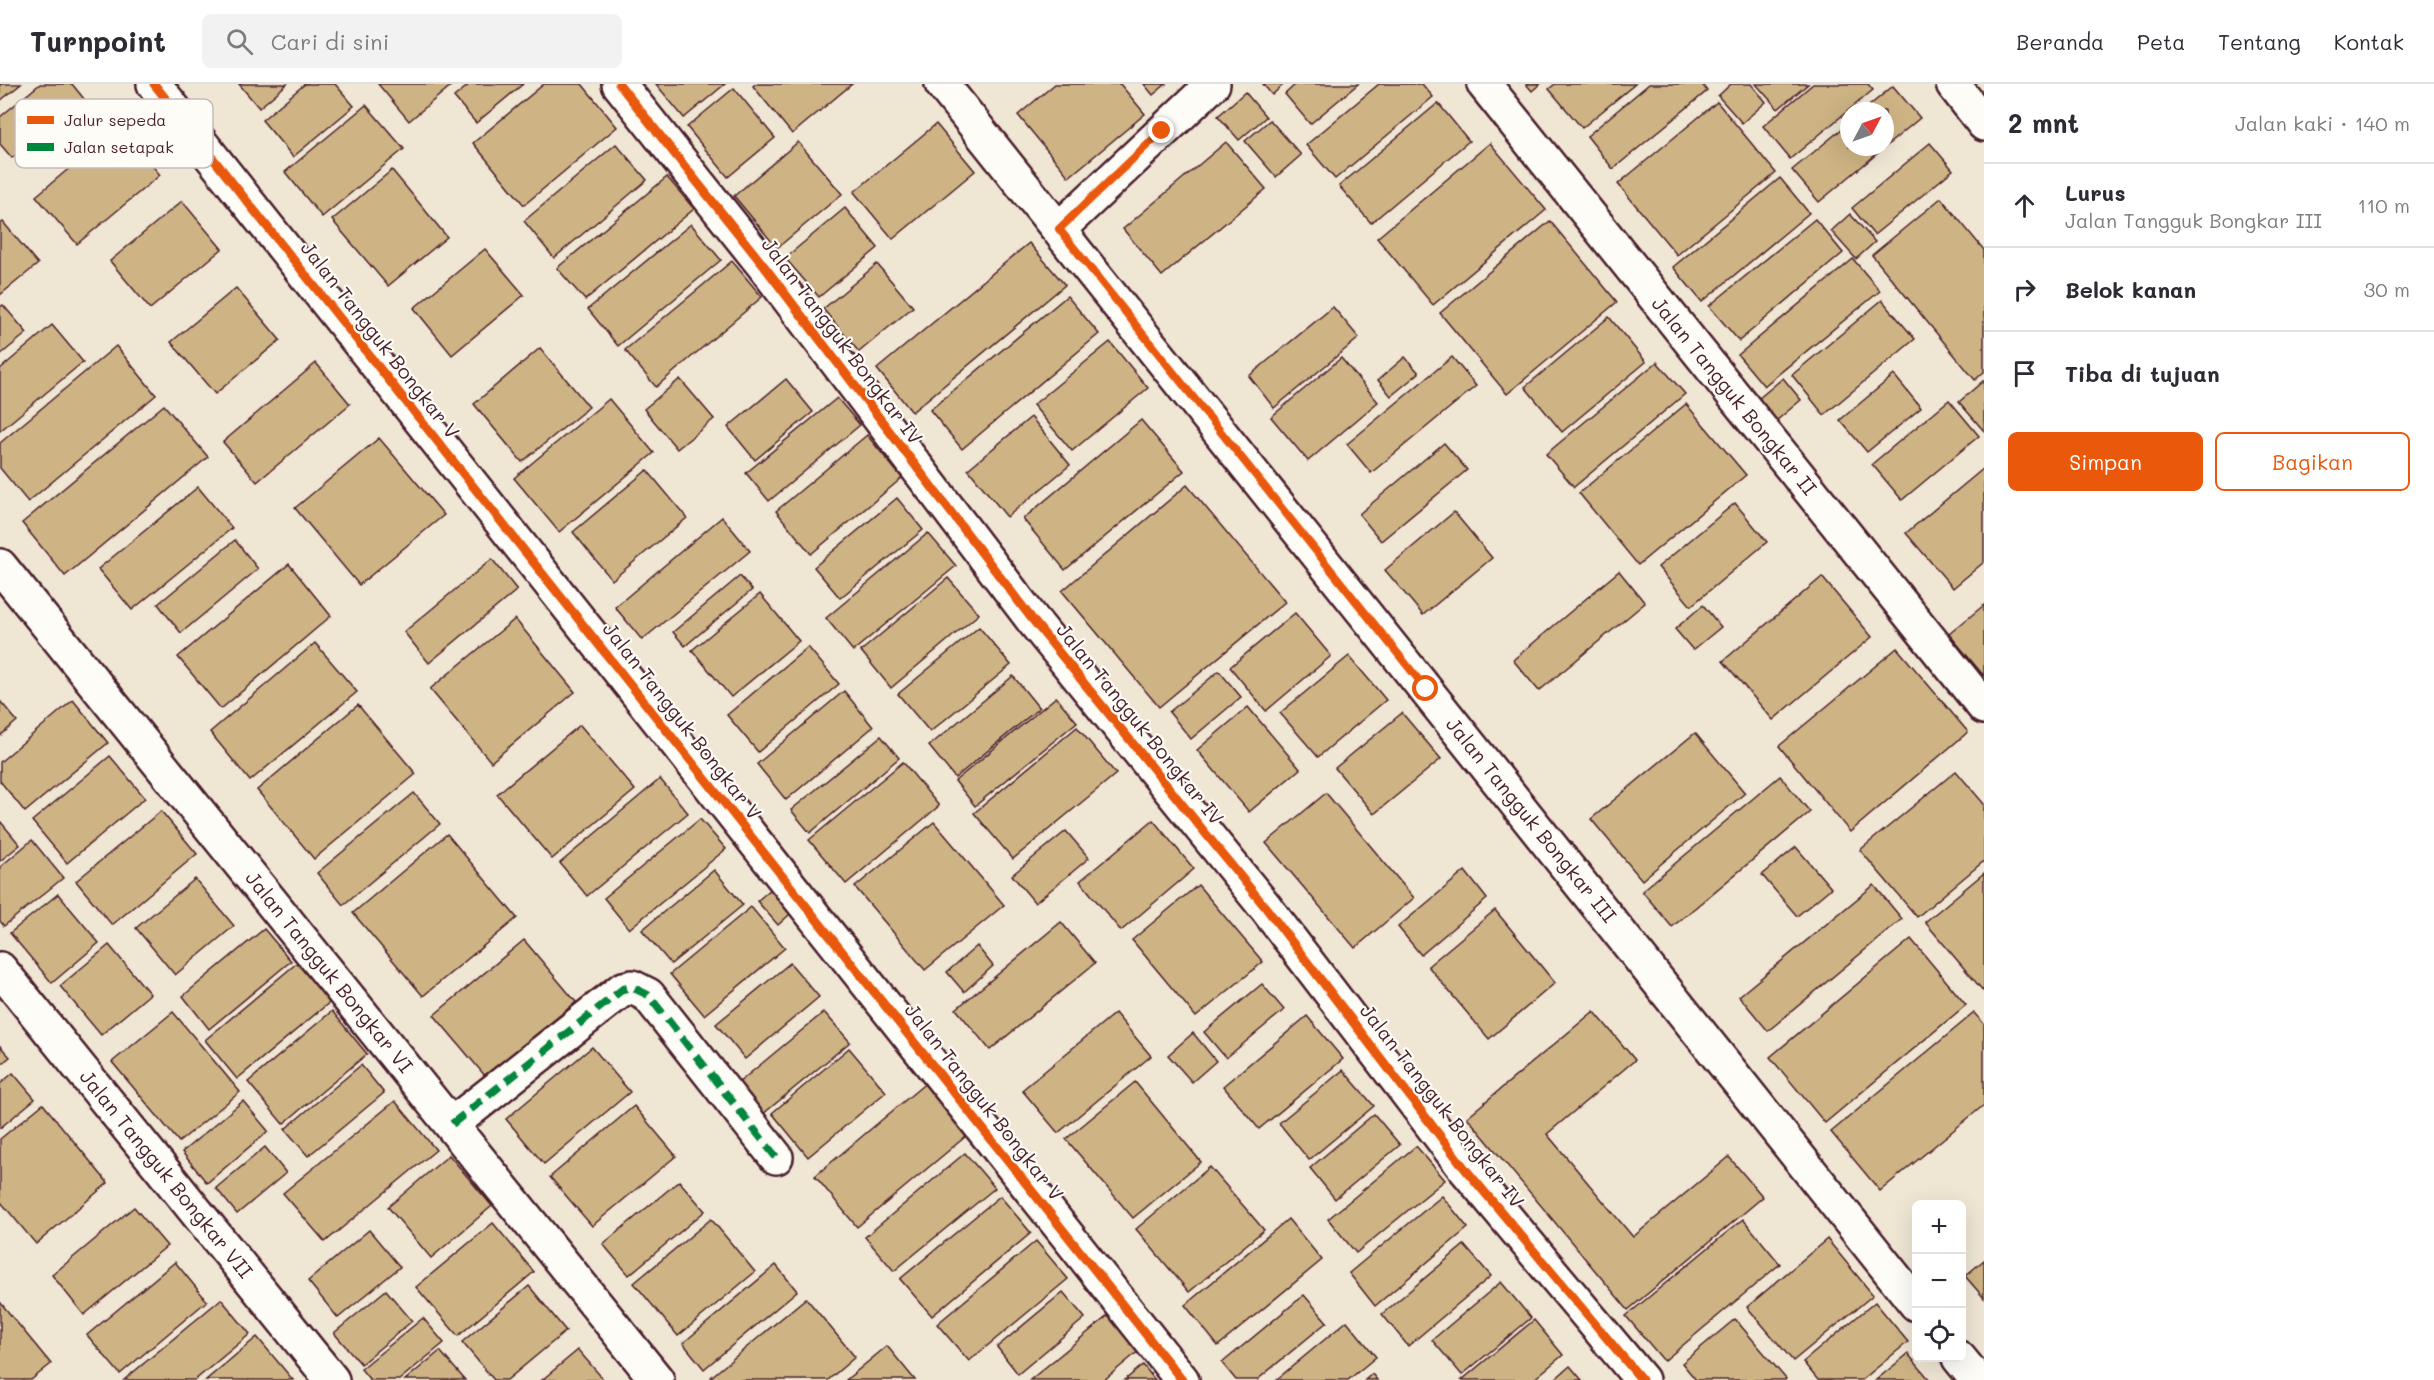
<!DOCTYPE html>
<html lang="id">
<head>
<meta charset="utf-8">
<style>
  body { margin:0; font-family:Mali,sans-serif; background:#f2f2f3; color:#2b2b33 }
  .controls { position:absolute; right:18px; bottom:18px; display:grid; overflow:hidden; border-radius:9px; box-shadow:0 6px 24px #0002 }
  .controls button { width:54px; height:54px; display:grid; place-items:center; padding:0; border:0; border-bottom:2px solid #e1e1e2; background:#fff; color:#2b2b33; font:30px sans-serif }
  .compass { position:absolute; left:1840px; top:18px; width:54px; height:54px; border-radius:50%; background:#fff; box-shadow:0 6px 24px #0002; rotate:49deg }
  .stop { position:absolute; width:18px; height:18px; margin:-14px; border:4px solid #ea580c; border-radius:50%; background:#fff }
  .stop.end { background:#ea580c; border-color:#fff; box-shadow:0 2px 6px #0008 }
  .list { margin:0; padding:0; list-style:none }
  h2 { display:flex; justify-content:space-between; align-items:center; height:78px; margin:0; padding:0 24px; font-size:26px }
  h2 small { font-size:20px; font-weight:400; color:#7c7c81 }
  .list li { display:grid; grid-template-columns:39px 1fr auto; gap:18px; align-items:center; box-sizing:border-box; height:84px; padding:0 24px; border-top:2px solid #e1e1e2 }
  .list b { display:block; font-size:22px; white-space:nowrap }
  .list p { margin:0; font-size:20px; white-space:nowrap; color:#7c7c81 }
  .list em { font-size:20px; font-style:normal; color:#7c7c81 }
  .actions { display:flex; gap:12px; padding:18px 24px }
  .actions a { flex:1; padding:14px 0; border:2px solid #ea580c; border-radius:9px; text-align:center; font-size:21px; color:#ea580c }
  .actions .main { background:#ea580c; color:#fff }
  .icon { flex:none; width:33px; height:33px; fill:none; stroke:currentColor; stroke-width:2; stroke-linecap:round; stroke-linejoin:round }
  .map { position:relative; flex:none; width:1984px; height:1296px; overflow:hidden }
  header { display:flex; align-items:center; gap:36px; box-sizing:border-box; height:84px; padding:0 30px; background:#fff; border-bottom:2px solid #e1e1e2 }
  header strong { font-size:28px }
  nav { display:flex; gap:33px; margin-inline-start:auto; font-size:21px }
  .search { width:420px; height:54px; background:#f2f2f3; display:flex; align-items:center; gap:15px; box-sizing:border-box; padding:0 21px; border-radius:9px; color:#7c7c81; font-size:22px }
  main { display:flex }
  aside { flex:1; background:#fff }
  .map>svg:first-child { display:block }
</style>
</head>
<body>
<header>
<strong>Turnpoint</strong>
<div class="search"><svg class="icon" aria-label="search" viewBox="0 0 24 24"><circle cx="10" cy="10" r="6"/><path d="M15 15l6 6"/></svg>Cari di sini</div>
<nav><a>Beranda</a><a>Peta</a><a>Tentang</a><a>Kontak</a></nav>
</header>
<main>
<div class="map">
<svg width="1984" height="1296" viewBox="0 0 1984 1296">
  <rect width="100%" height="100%" fill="#efe6d4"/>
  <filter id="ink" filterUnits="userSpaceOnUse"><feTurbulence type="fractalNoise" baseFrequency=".0167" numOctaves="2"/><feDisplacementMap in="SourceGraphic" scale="12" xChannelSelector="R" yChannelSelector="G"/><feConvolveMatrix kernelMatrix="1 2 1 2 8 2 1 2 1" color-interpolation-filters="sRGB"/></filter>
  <g filter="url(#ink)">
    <g fill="#ceb484" stroke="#4a1f2b" stroke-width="1.5">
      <path d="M0,0h21l-21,17z"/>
      <path d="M40,0h32l12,15 -72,59 -12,-14v-27z"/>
      <path d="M239,0h48l-28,24z"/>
      <path d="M305,0h30l19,22 -61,51 -31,-37z"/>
      <path d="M378,0h75l-44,37z"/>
      <path d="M470,0h53l-47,39 -22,-26z"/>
      <path d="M544,0h38l35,43 -93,78 -51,-62z"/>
      <path d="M656,0h69l-41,34z"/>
      <path d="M755,0h97l-60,50 -39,-48z"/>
      <path d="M1055,0h65l25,30 -76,63 -51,-62z"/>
      <path d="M1144,0h22l-13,11z"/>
      <path d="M1263,0h21l-12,11z"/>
      <path d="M1296,0h62l-48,40 -25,-30z"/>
      <path d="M1379,0h43l11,13 -98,82 -29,-34z"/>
      <path d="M1526,0h14l-8,7z"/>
      <path d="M1555,0h80l-53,44 -33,-39z"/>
      <path d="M1649,0h53l5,7 -94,78 -26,-33z"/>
      <path d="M1731,0h20l15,18 -24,21 -24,-27z"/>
      <path d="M1756,0h52l-30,25z"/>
      <path d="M1813,0h55l5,6 -83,69 -27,-33z"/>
      <path d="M1893,2l27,32 -101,84 -27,-32 57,-47v24h36v-36h-22z"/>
      <path d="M734,4l41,50 -47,39 -41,-50z"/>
      <path d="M1245,8l21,25 -27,23 -21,-24z"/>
      <path d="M1717,18l59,71 -99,82 -59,-71z"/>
      <path d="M1438,19l31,38 -98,82 -32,-37z"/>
      <path d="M366,21l38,44 -82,68 -37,-45z"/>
      <path d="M1270,36l31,35 -25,22 -31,-36z"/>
      <path d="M936,40l39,47 -82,68 -39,-47z"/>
      <path d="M120,42l40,49 -83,69 -41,-48z"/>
      <path d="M798,58l44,52 -65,54 -43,-52z"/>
      <path d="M1226,58l40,47 -104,87 -39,-47z"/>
      <path d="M1490,59l56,67 -113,95 -56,-67z"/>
      <path d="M1930,59l23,27 -79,65 -22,-27z"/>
      <path d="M616,60l31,36 -93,78 -30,-37z"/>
      <path d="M392,86l55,67 -59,49 -56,-66z"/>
      <path d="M667,93l27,32 -109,91 -28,-32z"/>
      <path d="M1780,94l29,35 -107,89 -29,-35z"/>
      <path d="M1941,114l43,52v122l-9,8 -103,-125z"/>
      <path d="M182,117l40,48 -72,60 -40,-48z"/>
      <path d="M845,124l33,40 -59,49 -34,-39z"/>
      <path d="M1850,130l25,28 -19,17 -25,-28z"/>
      <path d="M1815,135l28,34 -104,88 -30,-35z"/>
      <path d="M1550,137l67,81 -110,92 -67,-81z"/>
      <path d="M3,138l35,42 -38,31v-71z"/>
      <path d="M691,140l30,36 -103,86 -30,-37z"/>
      <path d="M1029,159l36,42 -153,127 -35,-43z"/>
      <path d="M485,165l39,46 -72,60 -38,-47z"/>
      <path d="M1853,175l27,32 -116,95 -26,-31z"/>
      <path d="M732,177l30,36 -106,90 -31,-37z"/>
      <path d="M877,180l36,43 -54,45 -36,-43z"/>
      <path d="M236,204l44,52 -65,54 -44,-52z"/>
      <path d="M1067,212l32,38 -137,115 -32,-39z"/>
      <path d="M1882,216l33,39 -91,76 -32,-40z"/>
      <path d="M3,221l24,28 -27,22v-48z"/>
      <path d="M1333,223l26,31 -85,70 -25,-32z"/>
      <path d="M1609,233l37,45 -84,70 -37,-45z"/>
      <path d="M52,241l31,37 -83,69v-62z"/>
      <path d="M1110,258l38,46 -76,63 -39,-46z"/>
      <path d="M116,262l40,49 -128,107 -28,-34v-25z"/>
      <path d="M540,264l49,59 -67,55 -48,-58z"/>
      <path d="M1405,273l14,16 -28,23 -13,-16z"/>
      <path d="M1452,273l24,29 -105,87 -24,-29z"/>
      <path d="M1341,274l37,44 -70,59 -37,-44z"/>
      <path d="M1657,278l28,32 -111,93 -28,-33z"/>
      <path d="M316,279l34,41 -93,78 -34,-40z"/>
      <path d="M1894,291l27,33 -54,44 -27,-32z"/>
      <path d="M1783,294l18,22 -25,21 -18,-22z"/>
      <path d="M680,295l34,40 -37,30 -33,-40z"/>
      <path d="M786,295l27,33 -58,48 -27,-33z"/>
      <path d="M1983,297h1v50l-25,-29z"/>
      <path d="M837,314l23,27 -91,76 -23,-28z"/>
      <path d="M609,315l45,54 -95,79 -45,-54z"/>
      <path d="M1949,316l30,36 -77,64 -30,-36z"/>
      <path d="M1686,320l60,71 -108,90 -59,-72z"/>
      <path d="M164,321l44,52 -143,119 -43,-53z"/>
      <path d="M1031,333l39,48 -63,52 -39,-48z"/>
      <path d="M1141,336l43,51 -119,99 -42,-51z"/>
      <path d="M867,351l35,43 -91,76 -35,-43z"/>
      <path d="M379,354l65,77 -85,70 -64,-77z"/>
      <path d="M1444,359l23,27 -86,71 -22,-27z"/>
      <path d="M1984,384v94l-31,26 -47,-55z"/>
      <path d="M647,386l40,48 -75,62 -39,-48z"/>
      <path d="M1187,401l98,117 -126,105 -97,-116z"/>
      <path d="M198,403l34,41 -100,82 -34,-41z"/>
      <path d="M897,414l26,32 -83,68 -26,-31z"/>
      <path d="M1735,419l32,39 -76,64 -33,-39z"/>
      <path d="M1454,428l38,46 -69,57 -38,-45z"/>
      <path d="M722,433l28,34 -108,89 -27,-33z"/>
      <path d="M928,449l28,33 -103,85 -27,-33z"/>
      <path d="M235,456l23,29 -77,64 -23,-29z"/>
      <path d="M492,475l25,31 -88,73 -25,-31z"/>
      <path d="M289,480l42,52 -110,93 -43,-52z"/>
      <path d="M1619,487l26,32 -106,88 -26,-31z"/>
      <path d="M740,492l12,14 -67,56 -12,-14z"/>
      <path d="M1822,493l50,60 -99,83 -50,-59z"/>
      <path d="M948,494l31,36 -88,74 -30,-37z"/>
      <path d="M760,510l39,47 -68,56 -39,-47z"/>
      <path d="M1703,521l18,22 -28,23 -18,-21z"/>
      <path d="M1984,521v71l-35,-42z"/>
      <path d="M1295,529l36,43 -65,55 -36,-44z"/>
      <path d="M515,535l60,73 -84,70 -61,-73z"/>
      <path d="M979,543l32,38 -81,67 -32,-38z"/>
      <path d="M315,559l42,49 -107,89 -40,-49z"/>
      <path d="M808,563l31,37 -81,68 -31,-37z"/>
      <path d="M1897,564l71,84 -118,100 -71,-86z"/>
      <path d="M1349,572l37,44 -68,57 -38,-44z"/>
      <path d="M1219,587l22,26 -50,42 -22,-27z"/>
      <path d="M1013,592l26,32 -84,70 -26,-32z"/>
      <path d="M844,607l29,36 -87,73 -29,-36z"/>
      <path d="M1056,613l21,25 -102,84 -20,-25z"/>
      <path d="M73,616l35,43 -83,69 -25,-31v-19z"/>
      <path d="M0,617l17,20 -17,15z"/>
      <path d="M358,621l58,69 -102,85 -57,-69z"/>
      <path d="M1248,623l52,62 -51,43 -52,-62z"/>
      <path d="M1402,629l39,46 -67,55 -39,-46z"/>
      <path d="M580,641l55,65 -83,69 -55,-65z"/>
      <path d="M1077,643l39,47 -103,85 -39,-46z"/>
      <path d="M1695,649l50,60 -103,87 -51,-61z"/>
      <path d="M881,652l18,22 -89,75 -19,-23z"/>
      <path d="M110,672l35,42 -78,65 -35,-42z"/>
      <path d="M903,678l36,44 -93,78 -37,-44z"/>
      <path d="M1956,687l28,33v57l-67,56 -57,-67z"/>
      <path d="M1780,692l30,36 -138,115 -30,-36z"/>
      <path d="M660,695l28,34 -101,83 -27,-33z"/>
      <path d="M414,709l26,31 -97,81 -26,-32z"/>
      <path d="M1326,709l88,105 -59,50 -89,-105z"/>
      <path d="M161,727l36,43 -85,71 -36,-44z"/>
      <path d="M700,735l26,30 -97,80 -25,-31z"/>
      <path d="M1153,736l41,49 -73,62 -41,-50z"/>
      <path d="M0,737l20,24 -20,16z"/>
      <path d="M934,738l70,83 -79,65 -70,-83z"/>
      <path d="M1066,747l23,27 -54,45 -23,-28z"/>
      <path d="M447,750l70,84 -94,78 -70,-83z"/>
      <path d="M32,756l31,38 -59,48 -4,-5v-54z"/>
      <path d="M1796,763l35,41 -34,28 -35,-41z"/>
      <path d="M714,786l29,35 -72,59 -29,-34z"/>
      <path d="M1465,787l22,28 -66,56 -23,-28z"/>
      <path d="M1984,789v119l-59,-70z"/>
      <path d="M195,795l39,47 -59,49 -39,-47z"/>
      <path d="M779,798l20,24 -21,19 -21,-24z"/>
      <path d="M1198,801l65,77 -67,55 -64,-77z"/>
      <path d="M1874,801l28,34 -134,112 -29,-35z"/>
      <path d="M58,810l41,49 -47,40 -42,-50z"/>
      <path d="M751,823l34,41 -81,67 -34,-41z"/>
      <path d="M1495,826l60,73 -66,56 -61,-73z"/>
      <path d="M1061,838l34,41 -105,87 -34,-41z"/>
      <path d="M264,845l27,32 -82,68 -26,-33z"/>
      <path d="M1911,855l55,66 -141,118 -55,-66z"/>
      <path d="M524,856l52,62 -90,75 -52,-62z"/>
      <path d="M109,861l41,49 -49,41 -41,-49z"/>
      <path d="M977,862l16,20 -29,26 -17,-20z"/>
      <path d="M297,879l33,39 -93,77 -32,-39z"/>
      <path d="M790,879l29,34 -74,62 -29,-35z"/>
      <path d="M1262,900l22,26 -58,48 -22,-26z"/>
      <path d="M332,927l35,43 -84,70 -35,-42z"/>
      <path d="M1594,927l41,49 -88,74 86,103 96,-80 34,40 -135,113 -161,-193z"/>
      <path d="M173,928l67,80 -61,50 -67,-80z"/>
      <path d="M824,928l26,30 -87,72 -26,-30z"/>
      <path d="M1115,929l36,43 -93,77 -36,-43z"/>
      <path d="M1974,929l10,11v81l-104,86 -49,-59z"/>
      <path d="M1307,932l36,43 -84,70 -36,-43z"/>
      <path d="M1193,949l23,28 -24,21 -24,-27z"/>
      <path d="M0,962l10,11 -10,8z"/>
      <path d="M592,963l38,45 -86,72 -38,-45z"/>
      <path d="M849,964l37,44 -78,65 -36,-44z"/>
      <path d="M361,981l23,28 -76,63 -23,-27z"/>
      <path d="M1343,986l31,36 -65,54 -30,-37z"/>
      <path d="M13,989l22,26 -35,29v-44z"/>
      <path d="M928,997l43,51 -114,95 -42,-51z"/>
      <path d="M1135,998l66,80 -68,56 -67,-79z"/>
      <path d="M243,1017l25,30 -61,52 -25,-31z"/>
      <path d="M395,1017l41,49 -111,92 -42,-49z"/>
      <path d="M43,1020l65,79 -72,61 -36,-43v-62z"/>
      <path d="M634,1022l42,50 -84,70 -42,-49z"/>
      <path d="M1374,1030l26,31 -65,54 -25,-31z"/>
      <path d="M1416,1062l29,34 -89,73 -28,-34z"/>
      <path d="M265,1063l21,26 -49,41 -21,-26z"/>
      <path d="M965,1069l30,35 -101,83 -29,-34z"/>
      <path d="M449,1071l43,51 -61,52 -43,-51z"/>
      <path d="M1210,1083l54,63 -75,62 -53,-63z"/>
      <path d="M679,1097l26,30 -76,64 -26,-31z"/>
      <path d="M1000,1112l31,37 -99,83 -32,-37z"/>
      <path d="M1442,1112l26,32 -93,78 -26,-33z"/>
      <path d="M134,1123l33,39 -83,69 -32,-40z"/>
      <path d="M711,1135l44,53 -77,64 -44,-53z"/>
      <path d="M1288,1135l34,41 -104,86 -33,-41z"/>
      <path d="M1743,1135l37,45 -116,97 -38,-45z"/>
      <path d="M493,1139l41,49 -76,64 -42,-49z"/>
      <path d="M369,1146l31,37 -62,51 -30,-37z"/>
      <path d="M1827,1155l46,56 -80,66 -46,-54z"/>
      <path d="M1036,1157l32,38 -99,82 -32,-37z"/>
      <path d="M1464,1161l27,31 -83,70 -26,-32z"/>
      <path d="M1984,1176v38l-19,-22z"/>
      <path d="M175,1178l32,39 -87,73 -33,-39z"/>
      <path d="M776,1181l21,26 -93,78 -21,-26z"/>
      <path d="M1501,1198l30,36 -69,57 -30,-35z"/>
      <path d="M529,1202l37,45 -59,49h-13l-32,-38z"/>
      <path d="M386,1206l26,31 -51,43 -27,-31z"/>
      <path d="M1063,1208l22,26 -67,56 -21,-27z"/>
      <path d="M1304,1211l23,27 -70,58h-21l-14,-17z"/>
      <path d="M806,1214l49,59 -27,23h-114l-3,-3z"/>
      <path d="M221,1215l29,35 -55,46h-71z"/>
      <path d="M0,1218l51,62 -20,16h-31z"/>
      <path d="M1875,1218l33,40 -46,38h-44l-15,-18z"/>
      <path d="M1110,1230l30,36 -36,30h-74z"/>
      <path d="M423,1234l21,25 -45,37h-29l-9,-11z"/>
      <path d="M1735,1235l51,60 -1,1h-89l-14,-17z"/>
      <path d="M1534,1236l29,35 -30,25h-71z"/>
      <path d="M1347,1237l29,36 -28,23h-72z"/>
      <path d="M257,1253l36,43h-87z"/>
      <path d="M887,1262l28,34h-69z"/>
      <path d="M578,1266l26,30h-62z"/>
      <path d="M440,1267l25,29h-60z"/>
      <path d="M1908,1270l22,26h-54z"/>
      <path d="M1143,1281l12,15h-30z"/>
      <path d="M1570,1282l12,14h-28z"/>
      <path d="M1372,1290l5,6h-12z"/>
    </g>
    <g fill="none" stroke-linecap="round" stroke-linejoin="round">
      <defs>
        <g id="minor">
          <path d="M154,0l1028,1296"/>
          <path d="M619,0l145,182 268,353 234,289 200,262 176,210"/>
          <path d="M942,0l974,1220"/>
          <path d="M1484,0l500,623"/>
          <path d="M1953,0l31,40"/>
          <path d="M1059,145l154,-145"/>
          <path d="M0,482l657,814"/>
          <path d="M0,885l332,411"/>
          <path d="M452,1040l171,-135 9,-2 16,8 128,162"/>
          <path d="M1959,1274l18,22"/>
        </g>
      </defs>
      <use href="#minor" stroke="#4a1f2b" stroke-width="38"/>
      <use href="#minor" stroke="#fdfcf7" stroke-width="33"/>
      <path stroke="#00873e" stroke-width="8" stroke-dasharray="15 8" stroke-linecap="butt" d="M452,1040l171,-135 9,-2 16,8 128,162"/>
      <defs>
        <g id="cycleway">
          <path d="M154,0l1028,1296"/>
          <path d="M619,0l145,182 268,353 234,289 200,262 176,210"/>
        </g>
      </defs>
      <use href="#cycleway" stroke="#fdfcf7" stroke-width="13"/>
      <use href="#cycleway" stroke="#e8590c" stroke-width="9"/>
    </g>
  </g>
  <g fill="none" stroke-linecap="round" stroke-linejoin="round" filter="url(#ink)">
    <path stroke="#ea580c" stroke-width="8" d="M1162,47l-103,98 367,460"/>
  </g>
  <g text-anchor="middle" stroke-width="4.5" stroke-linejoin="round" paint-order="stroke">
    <g font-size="20" fill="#4a1f2b" stroke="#fdfcf7">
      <text transform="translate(380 256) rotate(52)" y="7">Jalan Tangguk Bongkar V</text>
      <text transform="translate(842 257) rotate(53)" y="7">Jalan Tangguk Bongkar IV</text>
      <text transform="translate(1734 312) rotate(51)" y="7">Jalan Tangguk Bongkar II</text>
      <text transform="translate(682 637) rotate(52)" y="7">Jalan Tangguk Bongkar V</text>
      <text transform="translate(1140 640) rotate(51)" y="7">Jalan Tangguk Bongkar IV</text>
      <text transform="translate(1531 736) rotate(51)" y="7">Jalan Tangguk Bongkar III</text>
      <text transform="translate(329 888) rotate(51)" y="7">Jalan Tangguk Bongkar VI</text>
      <text transform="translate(984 1018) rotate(52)" y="7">Jalan Tangguk Bongkar V</text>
      <text transform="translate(1442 1022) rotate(52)" y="7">Jalan Tangguk Bongkar IV</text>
      <text transform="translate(166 1090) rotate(51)" y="7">Jalan Tangguk Bongkar VII</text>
    </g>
  </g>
  <rect x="15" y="15" width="198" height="69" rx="9" fill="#fdfcf7" stroke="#c7baba" stroke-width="1.5"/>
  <rect x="27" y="32" width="27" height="8" fill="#e8590c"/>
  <rect x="27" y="59" width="27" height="8" fill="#00873e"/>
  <g font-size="16" fill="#4a1f2b">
    <text x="64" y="42">Jalur sepeda</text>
    <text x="64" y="69">Jalan setapak</text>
  </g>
</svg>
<div class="controls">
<button>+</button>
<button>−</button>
<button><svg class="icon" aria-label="locate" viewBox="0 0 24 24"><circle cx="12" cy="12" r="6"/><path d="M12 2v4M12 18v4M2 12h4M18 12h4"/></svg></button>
</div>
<svg class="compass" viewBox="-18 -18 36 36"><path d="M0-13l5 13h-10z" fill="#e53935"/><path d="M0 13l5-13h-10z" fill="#7c7c81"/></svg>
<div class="stop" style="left:1426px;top:605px"></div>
<div class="stop end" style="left:1162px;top:47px"></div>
</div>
<aside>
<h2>2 mnt<small>Jalan kaki · 140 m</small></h2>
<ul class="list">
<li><svg class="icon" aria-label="ahead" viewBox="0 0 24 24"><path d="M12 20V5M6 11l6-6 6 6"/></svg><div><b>Lurus</b><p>Jalan Tangguk Bongkar III</p></div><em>110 m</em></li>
<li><svg class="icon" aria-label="right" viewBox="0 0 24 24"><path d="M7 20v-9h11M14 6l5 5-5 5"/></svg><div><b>Belok kanan</b></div><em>30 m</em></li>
<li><svg class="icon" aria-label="arrive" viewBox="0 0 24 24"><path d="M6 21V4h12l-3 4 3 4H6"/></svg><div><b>Tiba di tujuan</b></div></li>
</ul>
<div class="actions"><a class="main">Simpan</a><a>Bagikan</a></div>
</aside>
</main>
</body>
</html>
